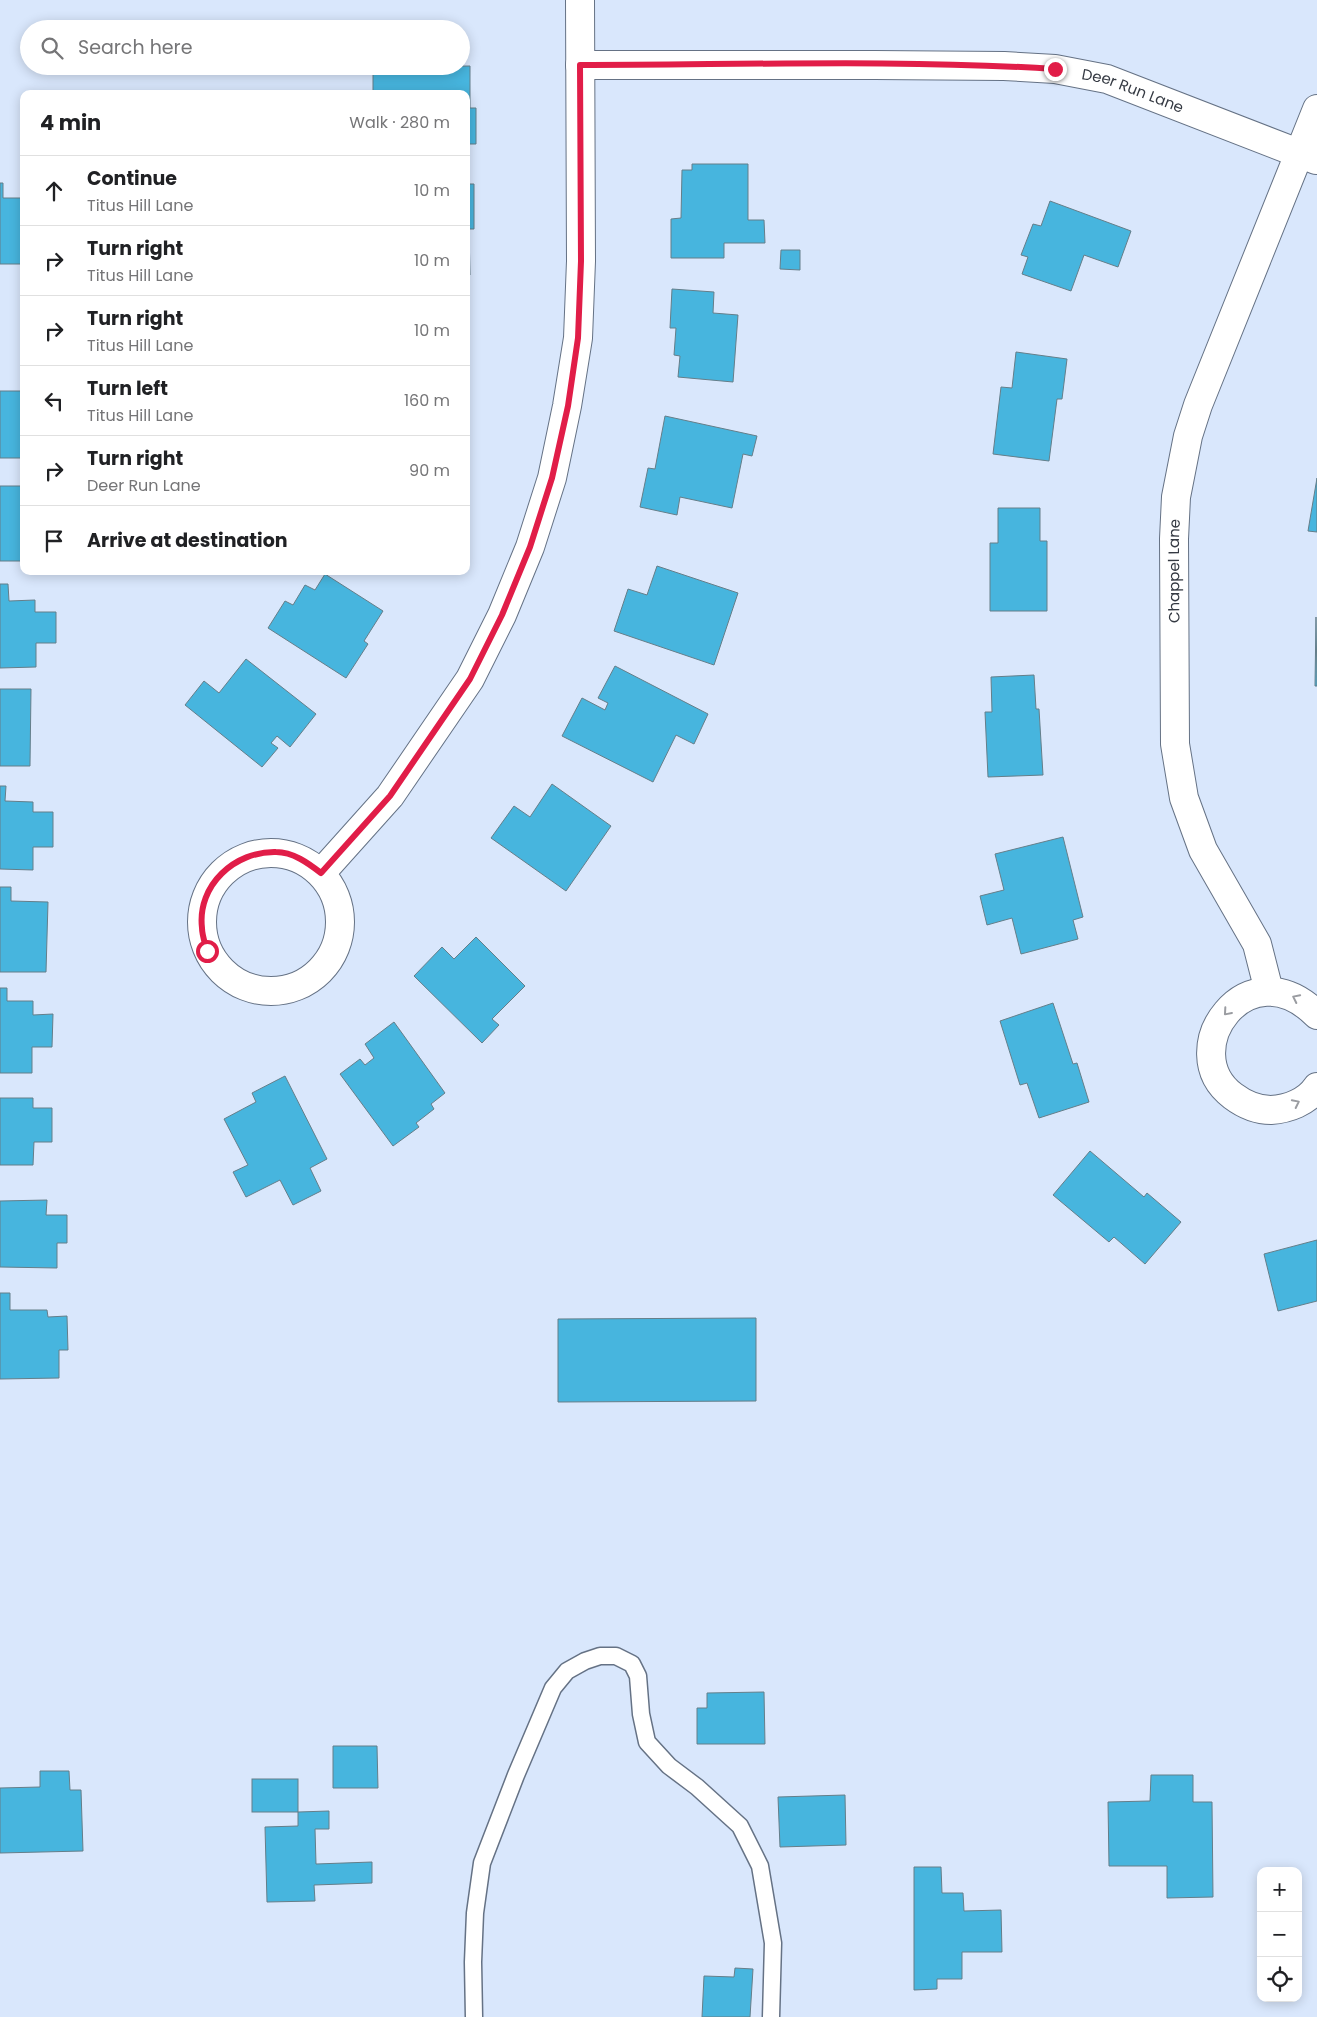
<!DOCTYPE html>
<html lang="en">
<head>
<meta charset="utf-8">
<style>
  body { margin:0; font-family:Poppins,sans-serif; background:#f6f6f6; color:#202124 }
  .controls { position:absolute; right:15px; bottom:15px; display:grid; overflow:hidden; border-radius:10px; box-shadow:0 2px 12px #0003 }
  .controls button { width:45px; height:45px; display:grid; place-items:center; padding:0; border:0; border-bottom:1px solid #e0e0e0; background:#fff; color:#202124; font:25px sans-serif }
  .stop { position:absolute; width:15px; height:15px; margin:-11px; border:4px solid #e11d48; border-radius:50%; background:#fff }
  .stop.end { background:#e11d48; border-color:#fff; box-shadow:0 1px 5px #0008 }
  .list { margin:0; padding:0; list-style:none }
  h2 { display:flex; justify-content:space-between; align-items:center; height:65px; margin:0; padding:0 20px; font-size:21px }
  h2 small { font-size:16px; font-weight:400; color:#757577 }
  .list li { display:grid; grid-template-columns:32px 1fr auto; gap:15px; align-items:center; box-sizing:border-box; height:70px; padding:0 20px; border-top:1px solid #e0e0e0 }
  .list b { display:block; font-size:19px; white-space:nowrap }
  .list p { margin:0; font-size:16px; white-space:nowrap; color:#757577 }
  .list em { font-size:16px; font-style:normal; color:#757577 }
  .icon { flex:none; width:28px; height:28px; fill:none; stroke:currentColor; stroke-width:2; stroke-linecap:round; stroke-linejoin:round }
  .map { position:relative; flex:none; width:1317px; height:2017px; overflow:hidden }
  .search { position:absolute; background:#fff; box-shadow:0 2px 12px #0003; left:20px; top:20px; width:450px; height:55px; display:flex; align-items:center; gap:12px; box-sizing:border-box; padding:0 18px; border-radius:28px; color:#757577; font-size:19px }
  .panel { position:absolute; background:#fff; box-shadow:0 2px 12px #0003; left:20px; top:90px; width:450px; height:485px; border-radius:10px }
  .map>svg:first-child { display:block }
</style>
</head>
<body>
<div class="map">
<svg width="1317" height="2017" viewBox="0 0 1317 2017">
  <rect width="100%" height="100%" fill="#d9e7fc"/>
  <g fill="#47b5de" stroke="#657e89">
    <path d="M470,66v42h6v36h-10v-50h-93v-27z"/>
    <path d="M692,164h56v56h16l1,23h-41v15h-53v-39l10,-1 1,-48h10z"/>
    <path d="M0,183h3v15h21v66h-24z"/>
    <path d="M466,184h8v45h-5l1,46h-4z"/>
    <path d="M1050,201l81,30 -13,36 -34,-12 -13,36 -49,-17 6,-17 -7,-2 12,-31 8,2z"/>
    <path d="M781,250h19v20l-20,-1z"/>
    <path d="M672,289l42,3 -1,21 25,2 -5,67 -55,-5 2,-21 -6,-1 2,-27h-6z"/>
    <path d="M1016,352l51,7 -5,40h-5l-8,62 -56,-7 8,-67 11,1z"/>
    <rect x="0" y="391" width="24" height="67"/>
    <path d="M665,416l92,20 -5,20 -9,-2 -11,54 -52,-11 -3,18 -37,-8 8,-39 7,1z"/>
    <path d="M1317,478v54l-9,-1z"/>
    <rect x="0" y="486" width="24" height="75"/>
    <path d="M998,508h42v33h7v70h-57v-68h8z"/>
    <path d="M657,566l81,27 -24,72 -100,-34 14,-42 19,6z"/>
    <path d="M325,574l58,37 -19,30 4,3 -22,34 -78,-50 17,-27 8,4 12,-20 10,5z"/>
    <path d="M0,584h8l1,17 26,-1v12h21v31h-20v24l-36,1z"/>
    <path d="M1316,617l1,69h-2z"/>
    <path d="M246,659l70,55 -26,33 -13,-11 -6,7 7,5 -16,19 -77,-62 19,-24 15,12z"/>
    <path d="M615,666l93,48 -14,30 -18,-9 -23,47 -91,-46 20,-38 23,12 3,-7 -10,-5z"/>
    <path d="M1034,675l2,34h3l4,66 -55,2 -3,-65h7l-1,-35z"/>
    <path d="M0,689h31l-1,77h-30z"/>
    <path d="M552,784l59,42 -45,65 -75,-53 23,-32 16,11z"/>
    <path d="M0,786h6l-1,15 28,1v10h20v35h-20v23l-33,-1z"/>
    <path d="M1063,837l20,80 -10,3 5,19 -57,15 -9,-36 -25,7 -7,-29 24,-6 -9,-36z"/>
    <path d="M0,887h11v14l37,1 -2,70h-46z"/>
    <path d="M476,937l49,49 -33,33 7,6 -17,18 -68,-67 28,-29 12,12z"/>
    <path d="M0,988h7v13h26v14l20,-1 -1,33h-20v26h-32z"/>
    <path d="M1053,1003l20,61 4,-1 12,39 -50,16 -12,-35 -7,2 -20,-64z"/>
    <path d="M394,1022l51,71 -14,11 3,5 -18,14 3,4 -26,19 -53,-72 20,-15 5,6 9,-7 -9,-14z"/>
    <path d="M285,1076l42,83 -17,9 11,23 -28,14 -13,-25 -34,17 -13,-25 15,-7 -24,-46 32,-17 -4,-9z"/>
    <path d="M0,1098h33v10h19v34h-18l-1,23h-33z"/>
    <path d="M1090,1151l54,46 3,-4 34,29 -36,42 -31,-27 -5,5 -56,-47z"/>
    <path d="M47,1200l-1,15h21v28h-10v25l-57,-1v-66z"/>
    <path d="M1317,1240v61l-39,10 -14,-57z"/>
    <path d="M0,1293h10v17h37l1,7 19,-1 1,34h-9v28l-59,1z"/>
    <path d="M756,1318v83l-198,1v-83z"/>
    <path d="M764,1692l1,52h-68v-36h10v-15z"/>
    <path d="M333,1746h44l1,42h-45z"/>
    <path d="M40,1771h29l1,19h11l2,61 -83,2v-65l40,-1z"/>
    <path d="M1151,1775h42v27h19l1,95 -46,1v-32h-58l-1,-64 42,-1z"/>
    <rect x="252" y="1779" width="46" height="33"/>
    <path d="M845,1795l1,50 -66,2 -2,-50z"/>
    <path d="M329,1811v18h-14l1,35 56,-2v21l-58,2 1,16 -48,1 -2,-75 33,-1v-14z"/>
    <path d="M914,1867h27l1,26h21l1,18 37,-1 1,42h-40v27h-25v10l-23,1z"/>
    <path d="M735,1968l18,1 -3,48h-48l2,-41 30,1z"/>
  </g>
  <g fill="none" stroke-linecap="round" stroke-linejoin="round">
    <defs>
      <path id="lane" d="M474,2017l-1,-55 2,-49 7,-50 34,-88 37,-87 14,-17 18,-10 15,-5h16l16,8 6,12 3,38 6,28 22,24 28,21 43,39 20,40 13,77 -2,74"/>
      <g id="street">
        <path id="s1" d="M580,65h295l129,1 51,3 52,10 209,81"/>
        <circle cx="271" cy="922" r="69"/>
        <path d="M321,873l69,-77 80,-117 32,-64 28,-68 22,-69 15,-72 11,-68 3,-77 -1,-261"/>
        <path id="s2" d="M1269,991l-12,-47 -54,-94 -19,-52 -9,-54 -1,-205 2,-42 12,-61 10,-31 119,-296"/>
        <path d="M1317,1015c-69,-70 -144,36 -84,81 12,9 23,14 38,14 17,-1 36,-8 46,-23"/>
      </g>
    </defs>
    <use href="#lane" stroke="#657285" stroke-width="19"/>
    <use href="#street" stroke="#657285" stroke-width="30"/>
    <use href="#lane" stroke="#fff" stroke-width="16"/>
    <use href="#street" stroke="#fff" stroke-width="28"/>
  </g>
  <defs><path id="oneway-chevron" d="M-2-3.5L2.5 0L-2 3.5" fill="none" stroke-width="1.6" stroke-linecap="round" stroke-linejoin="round" transform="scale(1.25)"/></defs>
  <g stroke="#9a9ca1">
    <use href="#oneway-chevron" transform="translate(1296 998) rotate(-154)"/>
    <use href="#oneway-chevron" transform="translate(1227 1012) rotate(131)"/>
    <use href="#oneway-chevron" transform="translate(1296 1103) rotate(-26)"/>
  </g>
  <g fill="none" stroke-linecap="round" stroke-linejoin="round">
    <path stroke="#e11d48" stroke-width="6" d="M207,951c-2,-8 -5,-16 -5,-23 -5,-43 33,-77 74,-76 17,0 32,11 45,21l69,-77 80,-117 32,-64 28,-68 22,-69 16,-72 10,-68 3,-77 -1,-196c158,0 317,-6 475,4"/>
  </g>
  <g text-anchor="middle" stroke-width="4" stroke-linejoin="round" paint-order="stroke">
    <g font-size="15" fill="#353a43" stroke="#eef3fc">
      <text dy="5" stroke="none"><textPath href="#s1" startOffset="556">Deer Run Lane</textPath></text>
      <text dy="5" stroke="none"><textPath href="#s2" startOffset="440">Chappel Lane</textPath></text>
    </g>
  </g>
</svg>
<div class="controls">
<button>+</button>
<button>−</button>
<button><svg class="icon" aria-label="locate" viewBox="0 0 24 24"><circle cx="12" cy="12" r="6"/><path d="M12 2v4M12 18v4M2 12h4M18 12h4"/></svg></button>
</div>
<div class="stop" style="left:207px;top:951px"></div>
<div class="stop end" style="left:1055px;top:69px"></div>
<div class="search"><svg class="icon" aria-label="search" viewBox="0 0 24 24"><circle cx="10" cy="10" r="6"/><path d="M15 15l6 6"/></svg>Search here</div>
<section class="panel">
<h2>4 min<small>Walk · 280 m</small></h2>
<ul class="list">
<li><svg class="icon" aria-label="ahead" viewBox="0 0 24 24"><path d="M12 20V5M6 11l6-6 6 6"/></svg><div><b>Continue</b><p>Titus Hill Lane</p></div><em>10 m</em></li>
<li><svg class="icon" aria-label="right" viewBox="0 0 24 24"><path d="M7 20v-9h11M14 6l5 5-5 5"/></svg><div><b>Turn right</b><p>Titus Hill Lane</p></div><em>10 m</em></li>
<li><svg class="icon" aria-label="right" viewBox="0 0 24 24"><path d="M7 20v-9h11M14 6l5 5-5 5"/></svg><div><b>Turn right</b><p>Titus Hill Lane</p></div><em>10 m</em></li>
<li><svg class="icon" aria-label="left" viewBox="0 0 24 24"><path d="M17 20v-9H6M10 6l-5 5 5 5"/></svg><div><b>Turn left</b><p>Titus Hill Lane</p></div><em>160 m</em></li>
<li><svg class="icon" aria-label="right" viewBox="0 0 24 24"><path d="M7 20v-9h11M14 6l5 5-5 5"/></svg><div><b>Turn right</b><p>Deer Run Lane</p></div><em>90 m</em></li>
<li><svg class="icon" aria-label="arrive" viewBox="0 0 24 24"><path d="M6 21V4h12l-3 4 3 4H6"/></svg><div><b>Arrive at destination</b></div></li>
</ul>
</section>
</div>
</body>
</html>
